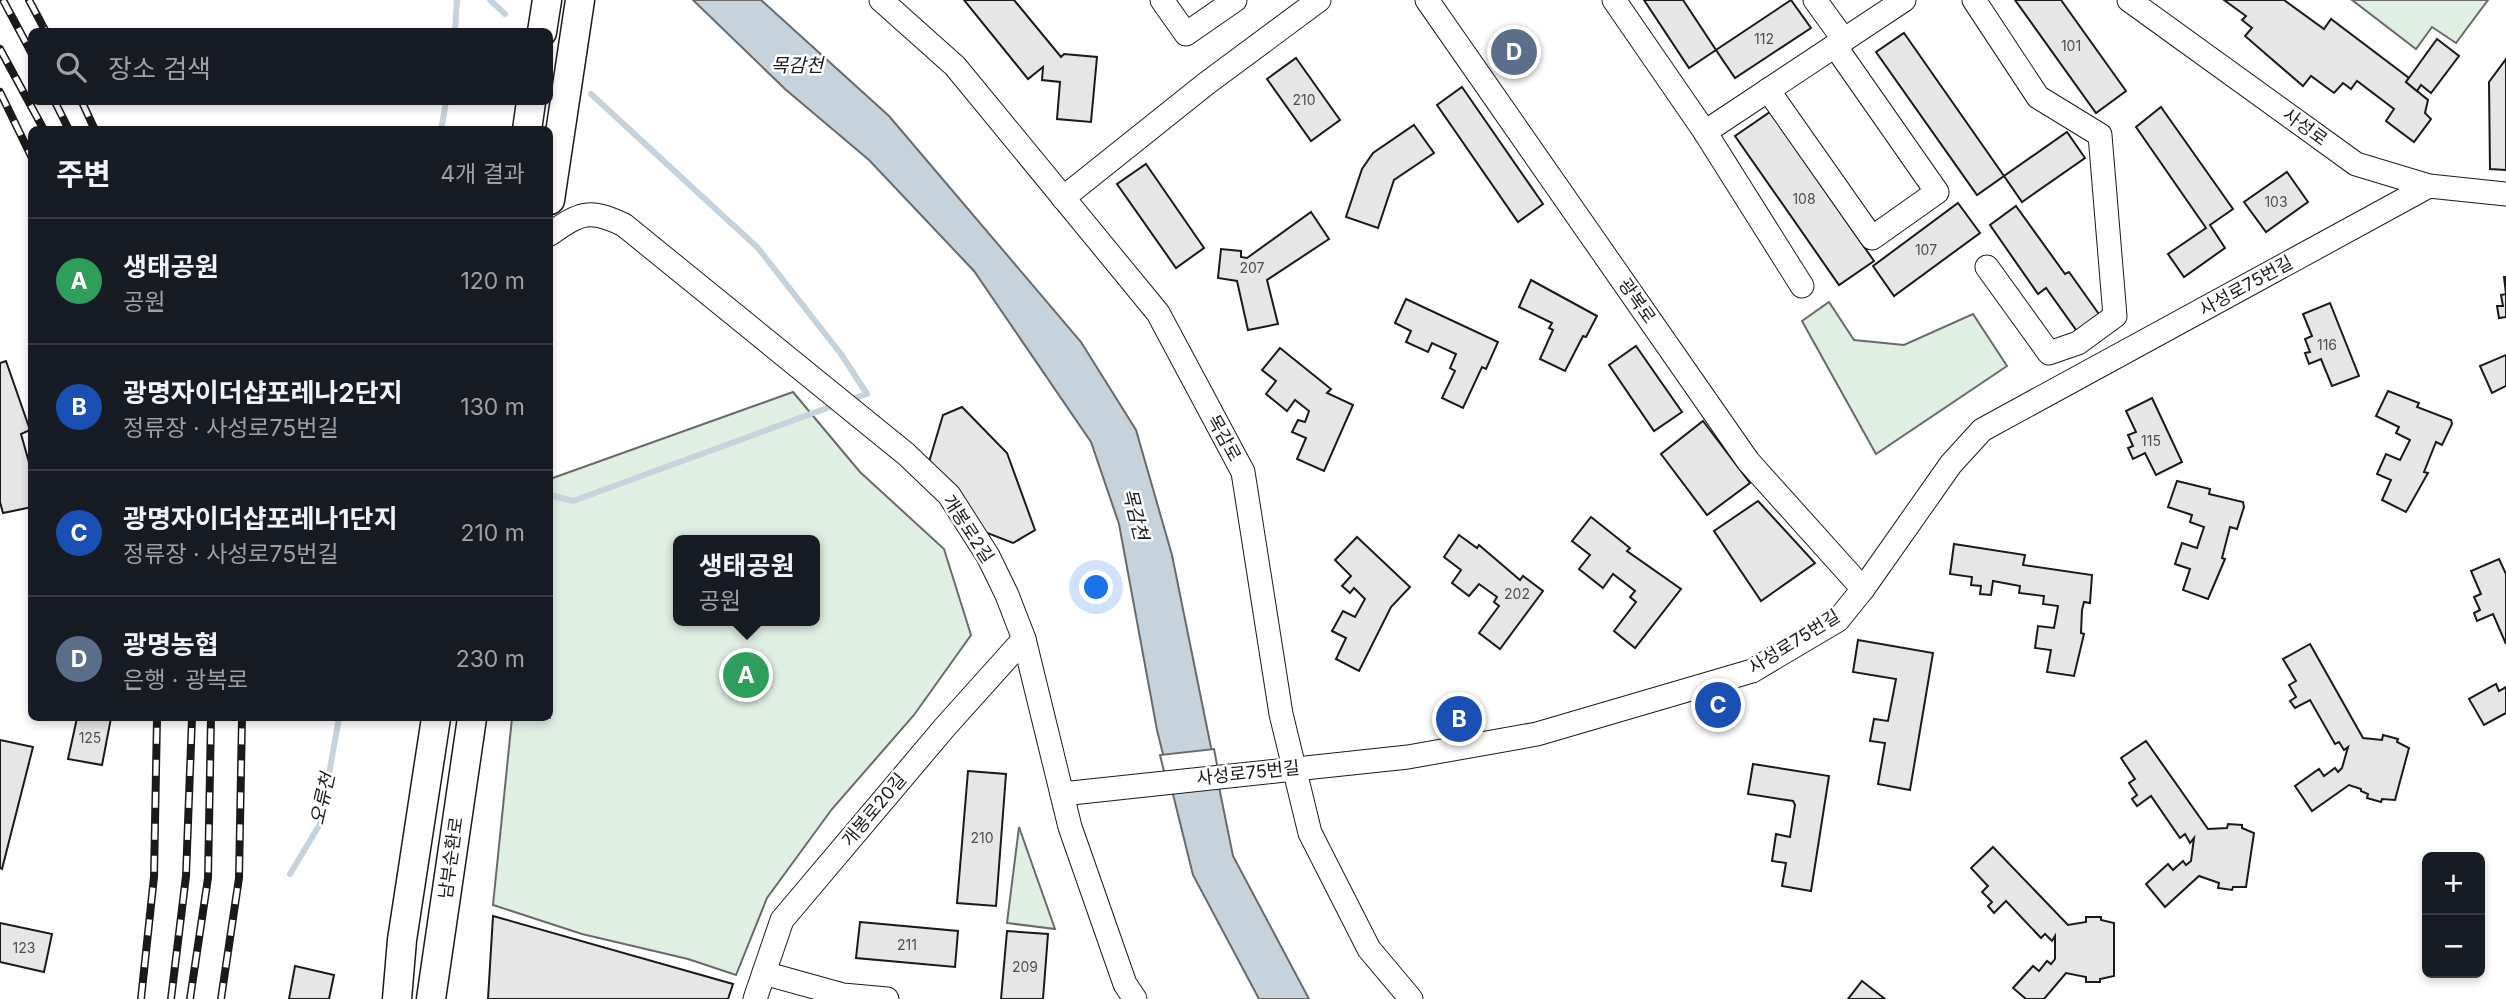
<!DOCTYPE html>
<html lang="ko">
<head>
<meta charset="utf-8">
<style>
  body { margin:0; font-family:Inter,"Noto Sans KR",sans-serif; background:#242831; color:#f1f3f6 }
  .controls { position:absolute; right:21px; bottom:21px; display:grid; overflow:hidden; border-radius:10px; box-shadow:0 4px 10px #0003 }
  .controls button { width:63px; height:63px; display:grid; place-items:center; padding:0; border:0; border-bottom:2px solid #363941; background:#171b24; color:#f1f3f6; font:35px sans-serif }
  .you { position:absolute; left:1097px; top:588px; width:24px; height:24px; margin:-18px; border:5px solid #fff; border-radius:50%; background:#1a73e8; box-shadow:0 0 0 10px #1a73e833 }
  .badge { display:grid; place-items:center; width:46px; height:46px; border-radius:50%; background:#0b8043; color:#fff; font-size:23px; font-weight:700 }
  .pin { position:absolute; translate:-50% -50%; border:4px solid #fff; box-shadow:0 2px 7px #0006 }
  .popup { position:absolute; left:673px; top:535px; width:147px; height:91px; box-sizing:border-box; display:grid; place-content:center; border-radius:10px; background:#171b24; filter:drop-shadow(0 2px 5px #0005); font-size:23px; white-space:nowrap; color:#9ea1a6 }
  .popup b { font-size:26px; color:#f1f3f6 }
  .popup::after { content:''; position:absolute; left:50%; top:100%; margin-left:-14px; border:14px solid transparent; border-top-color:#171b24 }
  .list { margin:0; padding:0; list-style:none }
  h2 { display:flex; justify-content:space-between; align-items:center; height:91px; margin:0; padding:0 28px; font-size:30px }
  h2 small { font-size:23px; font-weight:400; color:#9ea1a6 }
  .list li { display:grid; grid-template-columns:46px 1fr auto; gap:21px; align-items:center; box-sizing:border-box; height:126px; padding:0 28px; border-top:2px solid #363941 }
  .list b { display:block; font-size:26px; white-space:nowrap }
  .list p { margin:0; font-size:23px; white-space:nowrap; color:#9ea1a6 }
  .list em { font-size:23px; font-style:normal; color:#9ea1a6 }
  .icon { flex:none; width:38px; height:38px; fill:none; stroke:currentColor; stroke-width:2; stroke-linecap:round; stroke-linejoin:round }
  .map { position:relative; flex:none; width:2506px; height:999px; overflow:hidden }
  .search { position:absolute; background:#171b24; box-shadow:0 4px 10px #0003; left:28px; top:28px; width:525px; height:77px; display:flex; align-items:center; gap:18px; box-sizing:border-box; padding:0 24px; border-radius:10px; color:#9ea1a6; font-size:26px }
  .panel { position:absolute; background:#171b24; box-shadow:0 4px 10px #0003; left:28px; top:126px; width:525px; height:595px; border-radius:10px }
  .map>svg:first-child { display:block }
</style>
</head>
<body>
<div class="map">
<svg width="2506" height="999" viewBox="0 0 2506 999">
  <rect width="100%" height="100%" fill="#fff"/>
  <g fill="#e0efe3" stroke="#6a6a6a" stroke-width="2" fill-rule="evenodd">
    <path d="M2352,0h136l-32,43 -24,-16 -16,22z"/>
    <path d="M1829,302l25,38 50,5 69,-31 34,52 -131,88 -74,-133z"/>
    <path d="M793,392l67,80 84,77 27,86 -57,80 -82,94 -65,89 -31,77 -48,-16 -106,-25 -89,-29 19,-187h38v-239zM678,540h136v81h-136z"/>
    <path d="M1019,827l36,102 -48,-6z"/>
  </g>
  <path fill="#c6d2dc" stroke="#6a6a6a" stroke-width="2" d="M693,0h68l128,116 192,226 55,88 36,125 61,301 76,143h-50l-66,-124 -36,-145 -38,-206 -28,-82 -117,-171 -105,-111 -84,-71z"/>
  <path fill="#fff" stroke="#6a6a6a" stroke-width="2" d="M1214,749l7,37 -52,6 -9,-37z"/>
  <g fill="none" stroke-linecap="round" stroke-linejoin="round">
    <g stroke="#c6d2dc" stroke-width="6">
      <path d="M490,0l15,14"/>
      <path d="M455,32l2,-32"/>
      <path d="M591,94l167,154 83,106 26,40 -19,6"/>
      <path d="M441,130l5,-28"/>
      <path d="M550,495l23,6 265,-97"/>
      <path d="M290,874l30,-50 19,-106"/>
    </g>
  </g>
  <g fill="#e6e6e6" stroke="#1a1a1a" stroke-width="2">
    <path d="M964,0h50l47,57 3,-3 33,3 -6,65 -34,-3 3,-37 -18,-2 1,-13 -15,12z"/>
    <path d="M1644,0h39l33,50 -27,18z"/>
    <path d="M1791,0l20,28 -76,50 -19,-28z"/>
    <path d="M2015,0h46l65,91 -30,22z"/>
    <path d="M2224,0h60l40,29 7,-10 78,59 -3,4 22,18 -3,13 6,6 -17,23 -28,-21 8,-12 -37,-28 -6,8 -8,-6 -9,10 -23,-17 -8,10 -58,-50 7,-8 -10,-8 4,-4z"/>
    <path d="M1904,33l100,143 -27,19 -101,-143z"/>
    <path d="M2437,39l22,17 -28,37 -10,-8 -4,6 -11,-9z"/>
    <path d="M1296,58l44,62 -29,21 -44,-62z"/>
    <path d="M2506,59v111l-16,-1 -1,-87z"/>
    <path d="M1462,87l81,117 -25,18 -81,-117z"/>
    <path d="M2161,107l72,102 -23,16 15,23 -41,29 -16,-23 38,-26 -70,-101z"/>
    <path d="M1770,112l104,149 -35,24 -104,-149z"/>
    <path d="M1414,125l20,28 -40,27 -16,48 -32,-11 16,-48 11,-16z"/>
    <path d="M2067,132l18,26 -63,44 -18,-26z"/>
    <path d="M1146,164l58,84 -28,20 -59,-84z"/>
    <path d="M2287,172l21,30 -42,30 -22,-30z"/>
    <path d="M1958,203l22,30 -86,63 -21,-30z"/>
    <path d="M2016,206l49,68 4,-2 32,45 -22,17 -33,-46 -8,6 -48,-69z"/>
    <path d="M1311,212l18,27 -62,41 11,44 -30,6 -11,-49 -19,-3 3,-29 20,2v6l6,1z"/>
    <path d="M2504,277h2v40l-7,1 -2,-12h6l-2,-11 5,-1z"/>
    <path d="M1531,280l66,36 -11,21 -3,-1 -18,35 -25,-12 13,-29 -4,-2 3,-5 -33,-16z"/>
    <path d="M1406,299l92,43 -12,27 -4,-2 -19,41 -21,-10 13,-27 -5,-3 6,-14 -24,-11 -4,9 -22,-10 5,-11 -16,-8z"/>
    <path d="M2330,303l29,73 -27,10 -11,-27 -12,5 -4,-11 5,-1 -5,-13 7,-3 -9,-22z"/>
    <path d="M1636,346l46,66 -28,19 -45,-66z"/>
    <path d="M1280,348l51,41 -4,4 26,12 -29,66 -27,-12 9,-21 -14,-6 6,-12 7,2 4,-11 -14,-11 -8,11 -21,-17 10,-13 -14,-11z"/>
    <path d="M2506,355v31l-14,7 -12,-27z"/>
    <path d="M6,361l24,69 -9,4 11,39v34l-29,6 -3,-11v-139z"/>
    <path d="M2388,391l31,12 -2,4 34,13 1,4 -10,21 -6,-3 -12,30 4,1 -22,39 -24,-12 9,-20 -14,-6 9,-20 14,6 10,-20 -14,-7 3,-6 -23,-11z"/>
    <path d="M2152,398l30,64 -26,13 -11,-22 -12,6 -5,-11 5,-2 -5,-11 8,-3 -10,-21z"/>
    <path d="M962,407l45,46 28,77 -22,13 -31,-12 -53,-69 14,-47z"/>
    <path d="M1703,421l47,62 -43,32 -46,-61z"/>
    <path d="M2177,481l33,8 -1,5 34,8 1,5 -7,22 -7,-2 -8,31 3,1 -17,40 -25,-9 7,-21 -15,-5 7,-21 15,5 7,-21 -14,-5 2,-7 -24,-8z"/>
    <path d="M1758,501l57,62 -54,38 -47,-70z"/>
    <path d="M1591,517l39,31 -3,3 54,38 -46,59 -21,-17 22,-29 -6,-5 5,-6 -22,-17 -10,14 -24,-19 11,-14 -18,-14z"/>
    <path d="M1459,535l18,13 2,-3 41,35 3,-4 20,15 -43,58 -21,-16 20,-27 -5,-4 3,-5 -18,-13 -10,12 -17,-13 9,-13 -17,-13z"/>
    <path d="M1357,537l53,50 -19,20 -32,64 -23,-12 10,-21 -14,-7 11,-20 12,6 10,-18 -11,-11 -4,5 -8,-7 9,-10 -16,-16z"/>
    <path d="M1954,544l71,11 -2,10 69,10 -2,28 -6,-1 -2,8 -1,23 3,1 -10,42 -27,-4 4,-22 -16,-2 3,-22 16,2 4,-22 -15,-2 1,-8 -25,-3 1,-7 -27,-5 -2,14 -11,-1 1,-8 -10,-1 1,-8 -22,-3z"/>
    <path d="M2499,559l7,15v70l-13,-30 -16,7 -3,-8 6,-3 -6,-13 7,-3 -10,-23z"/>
    <path d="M1858,640l75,13 -23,137 -32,-6 7,-41 -15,-2 4,-22 14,2 8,-42 -43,-7z"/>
    <path d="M2310,644l53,94 19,2 1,-5 15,4 -1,3 12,6 -14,52 -13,-1 -1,3 -14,-4 1,-4 -7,-3v-2l-12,-4 -37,26 -17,-25 24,-17 5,7 11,-8 3,4 4,-4 6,-21 -4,3 -5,-8 -4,2 -25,-44 -15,8 -5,-7 6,-4 -7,-12 7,-4 -13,-22z"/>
    <path d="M2496,684l3,7 7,-4v26l-22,12 -15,-26z"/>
    <path d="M77,718h34l-9,47 -34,-6z"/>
    <path d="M0,740l33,7 -31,122 -2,-1z"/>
    <path d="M2146,741l62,88 19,-1 1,-4 14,1v3l12,5 -8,54h-13l-1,3 -14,-2 1,-5 -20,-7 -34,31 -19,-23 22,-20 5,6 10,-9 3,4 5,-4 3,-23 -4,5 -5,-9 -5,4 -29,-42 -14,10 -5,-7 5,-4 -8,-12 6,-4 -14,-21z"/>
    <path d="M1753,764l76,12 -18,115 -29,-5 4,-23 -14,-2 4,-27 14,3 5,-32 -2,-4 -45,-7z"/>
    <path d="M968,771l38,3 -10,132 -39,-3z"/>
    <path d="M1993,847l75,78 18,-3v-5h15v3l13,3v53l-14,3v3h-14v-5l-20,-4 -22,26h-18l-13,-11 20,-22 6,5 8,-10 4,3 4,-5v-23l-3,5 -7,-7 -4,4 -35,-37 -12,12 -6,-7 4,-4 -10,-10 6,-6 -17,-18z"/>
    <path d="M493,916l240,68 -5,15h-240z"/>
    <path d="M860,922l98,9 -3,36 -99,-9z"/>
    <path d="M0,923l52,11 -8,38 -44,-10z"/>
    <path d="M1007,931l41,3 -5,65h-42z"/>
    <path d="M295,966l39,9 -5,24h-40z"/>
    <path d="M1862,981l23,18h-37z"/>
  </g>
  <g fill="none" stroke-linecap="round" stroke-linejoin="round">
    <defs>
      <g id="minor">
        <path d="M881,0l74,66 203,247 85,159 38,242 29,119 59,116 42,50"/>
        <path d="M1162,0l24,34 49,-34"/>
        <path d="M1427,0l321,461 115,128"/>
        <path d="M1614,0l91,132 97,154"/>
        <path d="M1815,0l29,40"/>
        <path d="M1974,0l64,97 62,38 15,181 -37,27 -29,10 -62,-86"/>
        <path d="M2129,0l227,164 73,22 77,8"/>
        <path d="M1768,90l104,148 65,-46 -102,-146"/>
        <path d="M1705,132l199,-132"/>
        <path d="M1063,198l144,-115 112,-83"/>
        <path d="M550,234c30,-21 39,-26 74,-9l282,229 43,41 39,61 19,39 17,44 46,188 55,157 10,15"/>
        <path d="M1062,794l346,-37 129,-23 215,-63 86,-51 25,-31 88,-125 31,-34 447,-244"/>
        <path d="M764,973l79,22 44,4"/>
        <path d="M755,999l27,-79 163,-193 79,-88"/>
      </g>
      <g id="major">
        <path d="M542,32l5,-32"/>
        <path d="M527,130l4,-28"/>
        <path d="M550,200l30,-200"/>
        <path d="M397,999l5,-59 34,-222"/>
        <path d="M431,999l41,-281"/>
      </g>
    </defs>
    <use href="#minor" stroke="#1a1a1a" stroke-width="25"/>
    <use href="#major" stroke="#1a1a1a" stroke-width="31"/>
    <use href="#minor" stroke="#fff" stroke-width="23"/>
    <use href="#major" stroke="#fff" stroke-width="28"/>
    <defs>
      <g id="rail">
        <path d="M3,0l29,54"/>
        <path d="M29,0l17,32"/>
        <path d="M0,49l44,81"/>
        <path d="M0,92l32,66"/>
        <path d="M55,102l14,28"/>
        <path d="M82,102l13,28"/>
        <path d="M141,999l13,-122 3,-159"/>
        <path d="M171,999l15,-123 6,-158"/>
        <path d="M190,999l18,-121 3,-160"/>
        <path d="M221,999l18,-121 3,-160"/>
      </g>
    </defs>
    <use href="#rail" stroke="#1a1a1a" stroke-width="8"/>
    <use href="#rail" stroke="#fff" stroke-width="5" stroke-dasharray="16" stroke-linecap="butt"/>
  </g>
  <g text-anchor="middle" stroke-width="5" stroke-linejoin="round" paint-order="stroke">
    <g font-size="14" fill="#4d4d4d">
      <text x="1764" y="44">112</text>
      <text x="2071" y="51">101</text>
      <text x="1304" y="105">210</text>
      <text x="1804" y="204">108</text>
      <text x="2276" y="207">103</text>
      <text x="1926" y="255">107</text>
      <text x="1252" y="273">207</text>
      <text x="2327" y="350">116</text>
      <text x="2151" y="446">115</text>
      <text x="1517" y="599">202</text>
      <text x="90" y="743">125</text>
      <text x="982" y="843">210</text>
      <text x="907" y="950">211</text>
      <text x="24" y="953">123</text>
      <text x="1025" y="972">209</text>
    </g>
    <g font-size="18" fill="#1a1a1a" stroke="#fff">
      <text transform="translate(2305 127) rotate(36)" y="6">사성로</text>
      <text transform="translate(2246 286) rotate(-29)" y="6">사성로75번길</text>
      <text transform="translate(1637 301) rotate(55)" y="6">광복로</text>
      <text transform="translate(1224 438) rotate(61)" y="6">목감로</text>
      <text transform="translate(968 529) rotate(57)" y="6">개봉로2길</text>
      <text transform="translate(1794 642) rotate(-32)" y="6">사성로75번길</text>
      <text transform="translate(1248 773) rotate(-6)" y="6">사성로75번길</text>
      <text transform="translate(874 810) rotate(-50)" y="6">개봉로20길</text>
      <text transform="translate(451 858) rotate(-82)" y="6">남부순환로</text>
    </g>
    <g font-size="19" font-style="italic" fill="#1a1a1a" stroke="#fff">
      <text x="797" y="72">목감천</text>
      <text transform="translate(1136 514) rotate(76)" y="7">목감천</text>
      <text transform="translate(322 799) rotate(-77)" y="7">오류천</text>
    </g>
  </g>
</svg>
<div class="controls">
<button>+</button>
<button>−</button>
</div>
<div class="you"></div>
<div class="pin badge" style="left:746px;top:675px;background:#2e9e5b">A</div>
<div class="popup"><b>생태공원</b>공원</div>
<div class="pin badge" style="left:1459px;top:719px;background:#1a4fb4">B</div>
<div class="pin badge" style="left:1718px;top:705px;background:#1a4fb4">C</div>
<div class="pin badge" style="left:1514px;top:52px;background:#5c6f8a">D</div>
<div class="search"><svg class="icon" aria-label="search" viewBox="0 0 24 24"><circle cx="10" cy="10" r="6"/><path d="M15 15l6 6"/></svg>장소 검색</div>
<section class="panel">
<h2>주변<small>4개 결과</small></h2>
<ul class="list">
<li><span class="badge" style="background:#2e9e5b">A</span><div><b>생태공원</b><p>공원</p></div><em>120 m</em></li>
<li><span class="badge" style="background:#1a4fb4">B</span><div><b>광명자이더샵포레나2단지</b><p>정류장 · 사성로75번길</p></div><em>130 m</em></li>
<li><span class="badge" style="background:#1a4fb4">C</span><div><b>광명자이더샵포레나1단지</b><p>정류장 · 사성로75번길</p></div><em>210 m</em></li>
<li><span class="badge" style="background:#5c6f8a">D</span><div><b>광명농협</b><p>은행 · 광복로</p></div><em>230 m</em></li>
</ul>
</section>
</div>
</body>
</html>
